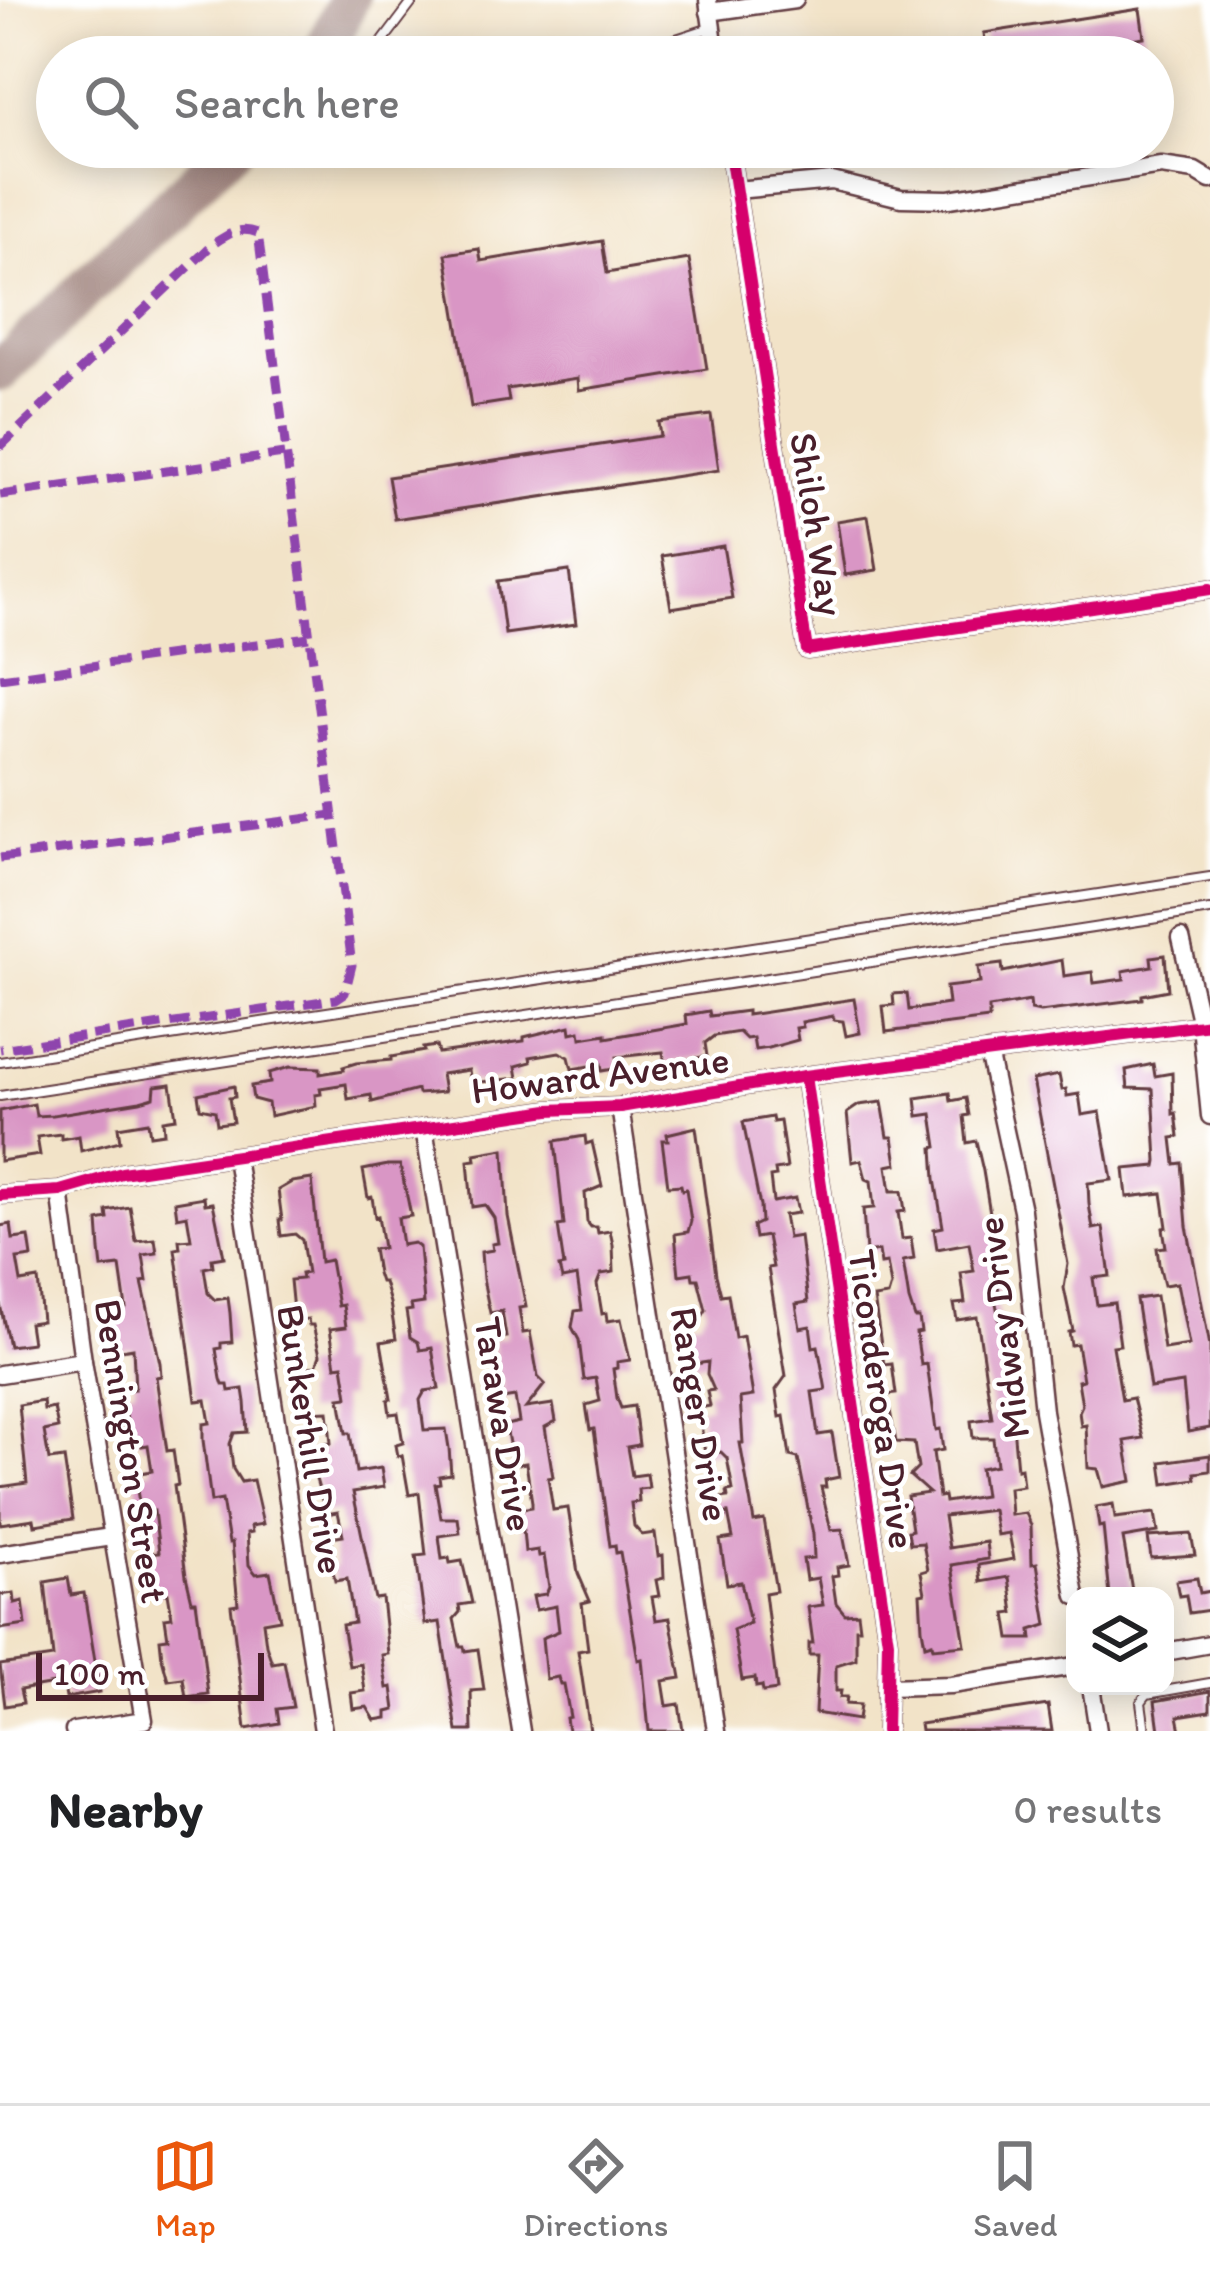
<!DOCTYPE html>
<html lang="en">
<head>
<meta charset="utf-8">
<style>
  body { margin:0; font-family:Itim,sans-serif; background:#f2f2f2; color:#202124 }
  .controls { position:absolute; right:36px; bottom:36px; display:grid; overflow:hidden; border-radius:24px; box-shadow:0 6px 30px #0003 }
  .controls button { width:108px; height:108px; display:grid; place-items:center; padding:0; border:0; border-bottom:3px solid #e0e0e0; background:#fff; color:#202124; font:60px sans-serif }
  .scale { position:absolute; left:36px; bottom:30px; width:228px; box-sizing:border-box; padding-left:12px; border:6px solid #4a1f2b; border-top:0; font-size:33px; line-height:42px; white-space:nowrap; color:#4a1f2b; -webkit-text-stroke:9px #fff; paint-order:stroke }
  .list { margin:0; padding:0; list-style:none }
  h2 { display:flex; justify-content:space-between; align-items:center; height:156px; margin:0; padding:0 48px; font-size:51px }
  h2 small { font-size:39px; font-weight:400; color:#757577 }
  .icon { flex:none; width:66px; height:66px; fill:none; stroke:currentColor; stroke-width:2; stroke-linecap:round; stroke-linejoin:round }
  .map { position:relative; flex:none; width:1210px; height:1731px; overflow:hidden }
  .search { position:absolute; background:#fff; box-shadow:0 6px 30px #0003; left:36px; right:36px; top:36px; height:132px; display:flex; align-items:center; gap:30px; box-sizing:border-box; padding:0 42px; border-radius:66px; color:#757577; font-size:45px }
  .sheet { height:372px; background:#fff }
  nav { display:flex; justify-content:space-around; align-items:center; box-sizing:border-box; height:168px; border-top:3px solid #e0e0e0; background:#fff; font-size:33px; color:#757577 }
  nav a { display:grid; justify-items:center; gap:6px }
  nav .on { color:#ea580c }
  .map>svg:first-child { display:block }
</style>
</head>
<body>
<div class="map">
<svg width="1210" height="1731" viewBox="0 0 1210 1731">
  <rect width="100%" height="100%" fill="#fff"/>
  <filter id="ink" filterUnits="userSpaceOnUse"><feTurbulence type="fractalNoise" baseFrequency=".00833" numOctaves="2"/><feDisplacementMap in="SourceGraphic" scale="24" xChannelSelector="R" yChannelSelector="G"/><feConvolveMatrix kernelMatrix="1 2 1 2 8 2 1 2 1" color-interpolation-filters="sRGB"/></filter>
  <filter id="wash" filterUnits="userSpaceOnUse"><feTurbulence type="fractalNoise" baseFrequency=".004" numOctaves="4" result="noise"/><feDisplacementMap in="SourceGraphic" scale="48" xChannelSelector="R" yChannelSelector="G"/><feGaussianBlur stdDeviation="2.7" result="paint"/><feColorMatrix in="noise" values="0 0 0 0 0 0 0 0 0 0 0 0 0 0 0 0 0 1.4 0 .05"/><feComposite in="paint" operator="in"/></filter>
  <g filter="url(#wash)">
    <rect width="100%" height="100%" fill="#f2e3c8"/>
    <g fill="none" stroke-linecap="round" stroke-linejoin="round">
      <g stroke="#9e817a" stroke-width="42">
        <path d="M322,57l26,-57"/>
        <path d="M0,371l232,-224"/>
      </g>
    </g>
    <g id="blocks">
      <g fill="#d996c5">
        <path d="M1140,9l4,28 -128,20h-29l-3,-24z"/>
        <path d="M602,241l5,32 82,-14 18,110 -128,21 -1,-12 -71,11 2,12 -38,6 -25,-153 33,-5 2,12z"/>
        <path d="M711,415l8,55 -324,49 -7,-42 272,-41 -2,-14z"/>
        <path d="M868,516l9,54 -32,5 -8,-54z"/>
        <path d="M723,546l9,52 -61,10 -9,-52z"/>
        <path d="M569,571l7,53 -71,10 -7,-53z"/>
        <path d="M1165,955l3,35 -26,5v4l-102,13 -9,-2 -1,-9 -41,7v11l-103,13 -3,-26 11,-1 -1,-11 14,-1 2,17 39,-6 -2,-17 34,-4 -2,-16 24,-3 1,8 59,-12 2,16 28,-4 2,11 30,-4 -1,-8 29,-5 -1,-9z"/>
        <path d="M854,999l6,34 -14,3 -3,-15 -9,-1 -1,-4 -31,6 1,5 -7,1 2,12 -29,8 -14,2 -2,-12 -7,1 -7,-7 -25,4 -9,7 2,13 -42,8 -2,-12 -46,5 2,11 -17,3 -1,-7 -29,5 -3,-12 -10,-5 -29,5 1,5 -15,4 2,12 -47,5 -2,-13 -28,4 3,18 -12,1 -14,1 -1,-4 -45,12 -1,-7 -23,4 -2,-15 -26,4 1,6 -6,1 1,11 -46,10 -2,-13 -15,-4 -2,-13 19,-3 -1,-10 21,-6 30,1v6l24,-4 -1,-3 13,-4 35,-3v-3l33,-6 -1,-3 13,-2 2,7 86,-12v-4l46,-11 1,7 9,-2 1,7 25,-4v4l81,-14 -1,-9 23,-4 1,5 37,-5v4z"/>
        <path d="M1153,1064l2,12 17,-3 1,41 3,-1 3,24 -7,1 3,26 7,-1 5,63 23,120v82l-22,4 -5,-49 -33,5 -14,-89 20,-3 8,53 25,-4 -12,-62 -13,2 -5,-21 -2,-16 9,-1 -3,-19 4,-1 -5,-34 -35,4 -3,-28 32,-3 1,-5 -4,-72 -25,-1 -2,-18z"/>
        <path d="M1059,1075l3,15 4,-1 1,7 12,-2 3,21 18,-3 12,68 -24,3 1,21 4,25 10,-2 7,49 -17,2 4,27 17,-2 6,42 -7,1 9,54 11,-2 10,40 -18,3 7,40 -29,6 -5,-18 -10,-1 -2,-43 -5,1 -2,-14 3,-7 -4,-24 5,-1 -6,-36 -6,1 -2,-13 4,-1 -9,-43 4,-24 -35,-184z"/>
        <path d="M171,1084l5,34 -13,2 1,13 -14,2 -2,-13 -30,5 2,14 -39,10 -2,-15 -18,3v-5l-24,3 3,18 -40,6v-50l34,-7 2,12 17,-1 87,-14 14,-4 1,-11z"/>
        <path d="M234,1086l1,11 -6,1 4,24 -16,2 -2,-13 -15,-3 -2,-14z"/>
        <path d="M950,1093l1,8 15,-3 3,17 -5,1 3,27 9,-2 7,30 14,84 -4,1 7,41 -5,1 12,62 10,109 4,-1 2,18 -14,2 2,27 15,-2 5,12 1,39 5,-1 10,62 -16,5 1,9h-22l-4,-25 8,-1 -5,-36 -28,5 -2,-17 35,-6 -5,-26 -12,2 -4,-25 -49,6 5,32 37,-6 2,17 -36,6 13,80 -32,3 -1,-5 -7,2 -3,-17 -2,-34 5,-1 -4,-21 7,-2 -5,-27 -13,1 -2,-13 4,-1 -5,-34 22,-3 -19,-17 8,-8 -4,-25 -18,-1 -9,-47 9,-1 -4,-30 -8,1 -10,-67 14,-2 3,-10 -4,-23 -6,1 -2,-13 -13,2 -3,-44 11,-1 -3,-27 -5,-2 -5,-19 -9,2 -5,-49 12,-8 23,-3 6,35h5l4,27 -10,2 4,25h11l3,20 -7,1 4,27 9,-1 3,21 -11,2 6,39 6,18h4l2,14 -5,1 5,32 6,-1 9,66 4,-1 3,21 -10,2 6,45 5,-1 1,6 39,-6 -4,-28 16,-3 -3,-27h-20l-2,-17 21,-3 -15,-101 -20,3 -3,-16 11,-1 -4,-30 13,-2 -5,-28 -32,6 -3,-20 9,-2 -8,-48 -2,-31 4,-1 -5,-33 -14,2 -2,-18z"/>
        <path d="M772,1117l1,5 7,-1 7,47 -12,2 1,6 -6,1 3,25 22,-4 3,15 -14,2 4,23 12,-2 8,66 -12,2 4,24 10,-2 3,21 5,-1 8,44 -14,2 6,43 14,-2 7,44 -14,3 1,7h-5l10,43 11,-1 7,36 -12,2 1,8 -6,1 4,27 9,11 13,-1 2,15h-4v31l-20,6v26h5l-1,6h7l-1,7 14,1 -2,15 -43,-7 3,-58h-9v-12h4l-5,-36 15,-2 -5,-27 -12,2 -3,-21 11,-1 -1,-24 -15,-76 -8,-2 -6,-40 -4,1 -4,-27 10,-14 -18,-108 5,-1 -6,-31 -12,2 -2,-12 8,-4 -1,-16 -17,-84z"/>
        <path d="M696,1127l20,148 5,20 7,-1 7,44 8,-2 10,60 -13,2 3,45h-3l14,79 10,-2 12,71 -11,2 12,97 -14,2 -1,-6 -6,1 -1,-9 -13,2 -9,-50 17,-7 -9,-41 -14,2 -7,-44 13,-2 -5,-25 -10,1 -3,-15 13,-2 -1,-6 6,-1 -6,-32 -6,-6 -16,2 -6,-46 11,-2 -3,-15 7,-1 -7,-16 1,-12 -13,2 -8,-42 13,-2 6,-10 -8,-31h-5l-1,-6 -13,2 -4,-41 13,-2 3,-11 -5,-32 -4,1 -1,-5 -13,1 -6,-46h6l-1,-6z"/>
        <path d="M585,1136l1,8 6,-2 10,44 -17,7 2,29 4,5h6l1,6 12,-2 3,14 1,27 -13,2 -4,10 5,30 4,-1 1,8 14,-2 9,41 -13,2v6l-4,1 4,29 4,10 13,-2 5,39 -12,2 5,29 15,-2 2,14 -11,1 1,13 -8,1 3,23 8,9 13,-2 3,23 5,-1 1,23 -8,2 3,16 -7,1 4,23 14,-2 11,60 -18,3 4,25 12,-2 4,27h-34l-7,-72 -4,1 -18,-108 -4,1 -1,-8 -5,1 -16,-117 -4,1 -4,-25 14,-4 -4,-23 -12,2 -5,-40 -7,-13 3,-16 7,-1 -5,-34 -15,3 -3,-12 5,-1 -6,-40 6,-1 -9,-84z"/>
        <path d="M504,1149l4,67 18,91 -7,1 4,25 7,-1 8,45 7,7 -19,24 27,-4 3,17 -11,6 8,50 -5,1 5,32 15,-2 10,65 12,28 -8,2 6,46 -10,2 12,80h-22l-2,-13 4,-1 -6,-33h-4l-2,-7 -12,2 -4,-41 17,-7 -3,-25 -20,4 -3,-14 13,-2 3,-7 -5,-32 -5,1 -1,-6 -13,2 -4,-43 11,-2v-5l-6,-39 -13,2 -5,-27 -2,-13 13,-3 -4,-25 -13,2v-20l-4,1 -5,-41 13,-2 -4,-26 -12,2 -7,-34 -2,-27 12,-2 -1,-6 6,-1 -4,-25 -9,-13 -13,2 -4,-46 8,-1 -1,-6z"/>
        <path d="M388,1165h12l8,36 3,15 -13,2 4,27 12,-2 5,4 5,56 -13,2 1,5 -6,1 4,26 8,5 2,8 12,-2 7,41 -14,2 -5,9 4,30 22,-1 3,19 2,26 -12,2 1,7 -5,1 6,34h17l2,15 -21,3 3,23 7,-1 1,5 12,-2 7,29 3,13 -13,2 1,7 -6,7 6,28h4l1,4 13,-2 6,41 -13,1 1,40h-15l-17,-109 -15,2 -9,-68 10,-1 -7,-62 -10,2 -7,-40 -4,1 -2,-11 7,-2 -5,-30 -8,1 -2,-14 3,-1 -10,-57 15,-3 -6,-36 -6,-21h-4l-3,-9 -4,-24 10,-1 -5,-32 -3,1 -3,-20 -4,1 -5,-28z"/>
        <path d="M312,1179l8,83 10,-2 8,46 5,-1 3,22 -16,2 6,37 7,-1 5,32 -8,1 6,35h4l6,39 25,-4 3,19 -31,5 22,107 7,-1 6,56 -6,1 5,33 5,-1 3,23 -8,2v6l-12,2 -8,-13 -14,2 -2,-16 14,-2 -4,-27 -12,2 -7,-41 12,-2 -7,-44 -12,2 -3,-14h4l-5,-30 12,-2 -5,-23 -12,2 -10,-35 -2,-28 13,-2 -1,-5 5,-1 -3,-32 -22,1 -3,-19 3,-1 -4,-24 14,-2 4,-11 -7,-30h-4l-1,-6 -14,2 -4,-41 12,-1 -1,-5 6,-1 -5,-33 -7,-6 -14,2 -2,-16h3l-4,-30 14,-8z"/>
        <path d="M204,1197l1,7 8,-1 11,54 -12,2 1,7 -9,2 4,25 7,7 13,-2 2,15 2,29 -11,1v5l-5,1 5,30 2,6h5l1,6 14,-2 2,13 2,30 -13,1 -4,11 3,25 8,13 12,-2 10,44 -12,2 1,6 -5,1 2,32 7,9 14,-2 10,47 -17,3 3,23 6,18 12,-2 9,46 -16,2 2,14 -33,6 -15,-124 7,-1 -6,-62 -3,1 -7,-43 -11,2 -8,-62v-16l7,-1 -4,-23 -10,1 -21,-152 5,-1 -1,-8 12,-1 -4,-24 -10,2 -2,-15z"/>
        <path d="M130,1207l6,34 19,-2 2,14 -14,2 4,26 -5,1 18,81 1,13 -5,1 11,74 6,-1 5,35 -4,1 12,90 6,25h4l7,51 5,42 -22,3 -3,-19 -15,2 -6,-22 -2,-19 8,-1 -3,-20 7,-1 -4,-24 -14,2 -6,-42 11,-1 -5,-41 -13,2 -7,-39 18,-3 -4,-26 -6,1 -1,-8 -10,2 -6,-30 -3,-19 13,-2 -2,-41 -18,3 -3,-18 -2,-22 16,-3 -6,-42 -18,2 -2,-18 -2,-29 10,-2 -1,-8z"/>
        <path d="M11,1224l2,15 16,-2 3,20 -15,2 4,23 17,-3 4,42 -13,2 3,20 -23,3 -9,-42v-78z"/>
        <path d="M43,1401l1,9 10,-2 4,20 -14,3 5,29 15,-2 9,61 -38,6 -1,-6 -34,5v-37l27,-4 -8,-78z"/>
        <path d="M1210,1455v16l-15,2 1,6 -32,5 -3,-22z"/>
        <path d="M1113,1504l2,14 40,-5 3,19 -35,6 10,58h-23l-7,-70 -4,1 -3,-20z"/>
        <path d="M1191,1534l4,21 -44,3 -3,-21z"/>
        <path d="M68,1578l3,17 13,-2 16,99 -34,6 -2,-11 -9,1 -1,-4 -34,6 3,13 -18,3 -5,-41 53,-8 -8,-75z"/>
        <path d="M1197,1578l3,15 10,-2v19l-21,3 -3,-18 -7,1 -3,-15z"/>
        <path d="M14,1593l1,10 8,-2 3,24 -26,4v-34z"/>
        <path d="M1210,1691v20l-32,5 3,15h-22l-4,-30z"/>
        <path d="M1048,1705l4,26h-131l-1,-7z"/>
      </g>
    </g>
  </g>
  <g filter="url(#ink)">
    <use href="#blocks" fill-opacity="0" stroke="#633c43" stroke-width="3"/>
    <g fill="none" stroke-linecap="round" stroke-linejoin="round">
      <defs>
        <g id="service">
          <path d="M371,57l43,-57"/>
          <path d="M650,57l17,-15 43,-14"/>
          <path d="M305,147h5"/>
          <path d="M0,1062l1210,-185"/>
          <path d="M0,1096l1210,-186"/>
          <path d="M1145,1731l-4,-29 6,-8 63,-11"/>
        </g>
        <g id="minor">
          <path d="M708,0l8,57"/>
          <path d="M709,12l86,-12"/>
          <path d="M729,147l78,503 403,-61"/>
          <path d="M736,190l96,-9 69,17 48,1 212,-33 34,5 15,9"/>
          <path d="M1181,938l20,87 9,91"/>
          <path d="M988,1052l34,158 21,201 33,185"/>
          <path d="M805,1076l83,565 -2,90"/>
          <path d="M620,1107l96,624"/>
          <path d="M424,1128l97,603"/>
          <path d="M236,1157l87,574"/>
          <path d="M60,1191l23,170 61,359 -70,11"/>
          <path d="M0,1195l60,-4 62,-18 427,-63 71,-3 185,-31 405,-52"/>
          <path d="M0,1374l83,-13"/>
          <path d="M0,1554l111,-17"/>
          <path d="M1165,1652l45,-8"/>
          <path d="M1091,1686l7,45"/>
          <path d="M888,1687l63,-2 124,-19"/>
        </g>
      </defs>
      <use href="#service" stroke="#633c43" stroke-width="12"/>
      <use href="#minor" stroke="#633c43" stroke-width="21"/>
      <use href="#service" stroke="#fff" stroke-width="8"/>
      <use href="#minor" stroke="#fff" stroke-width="16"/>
      <g stroke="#8e44ad" stroke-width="9" stroke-dasharray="18 9" stroke-linecap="butt">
        <path d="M0,447l213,-203c16,-10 26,-18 45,-11l94,732 -7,28 -9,6 -336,50"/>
        <path d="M0,495l284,-41"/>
        <path d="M0,678l309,-41"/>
        <path d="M0,858l332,-43"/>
      </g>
      <defs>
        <g id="cycleway">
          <path d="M729,147l78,503 403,-61"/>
          <path d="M805,1076l83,565 -2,90"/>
          <path d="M0,1195l60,-4 62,-18 427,-63 71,-3 185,-31 405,-52"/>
        </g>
      </defs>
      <use href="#cycleway" stroke="#fff" stroke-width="20"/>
      <use href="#cycleway" stroke="#d6006c" stroke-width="12"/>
    </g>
  </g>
  <g text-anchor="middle" stroke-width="9" stroke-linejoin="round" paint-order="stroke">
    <g font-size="39" fill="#4a1f2b" stroke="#fff">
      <text transform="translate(818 524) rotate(81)" y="14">Shiloh Way</text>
      <text transform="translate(600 1074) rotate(-7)" y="14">Howard Avenue</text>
      <text transform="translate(1002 1328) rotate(-97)" y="14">Midway Drive</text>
      <text transform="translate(883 1399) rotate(82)" y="14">Ticonderoga Drive</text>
      <text transform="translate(701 1414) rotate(81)" y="14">Ranger Drive</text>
      <text transform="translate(505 1424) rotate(81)" y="14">Tarawa Drive</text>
      <text transform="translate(312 1439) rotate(81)" y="14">Bunkerhill Drive</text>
      <text transform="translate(132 1451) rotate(81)" y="14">Bennington Street</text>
    </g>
  </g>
</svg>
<div class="controls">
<button><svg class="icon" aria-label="layers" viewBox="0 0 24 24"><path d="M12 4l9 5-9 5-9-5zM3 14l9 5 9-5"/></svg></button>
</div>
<div class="scale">100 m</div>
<div class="search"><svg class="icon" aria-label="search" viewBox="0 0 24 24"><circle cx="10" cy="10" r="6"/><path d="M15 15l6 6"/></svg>Search here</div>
</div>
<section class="sheet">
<h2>Nearby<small>0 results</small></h2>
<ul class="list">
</ul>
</section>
<nav>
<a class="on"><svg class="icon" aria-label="map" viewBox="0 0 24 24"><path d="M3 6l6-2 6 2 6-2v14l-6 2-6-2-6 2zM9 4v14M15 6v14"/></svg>Map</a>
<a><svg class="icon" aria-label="directions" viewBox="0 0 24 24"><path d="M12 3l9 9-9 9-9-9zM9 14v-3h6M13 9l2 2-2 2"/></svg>Directions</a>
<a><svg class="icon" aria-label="saved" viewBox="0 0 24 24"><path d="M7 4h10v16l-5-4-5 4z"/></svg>Saved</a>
</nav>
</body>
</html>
